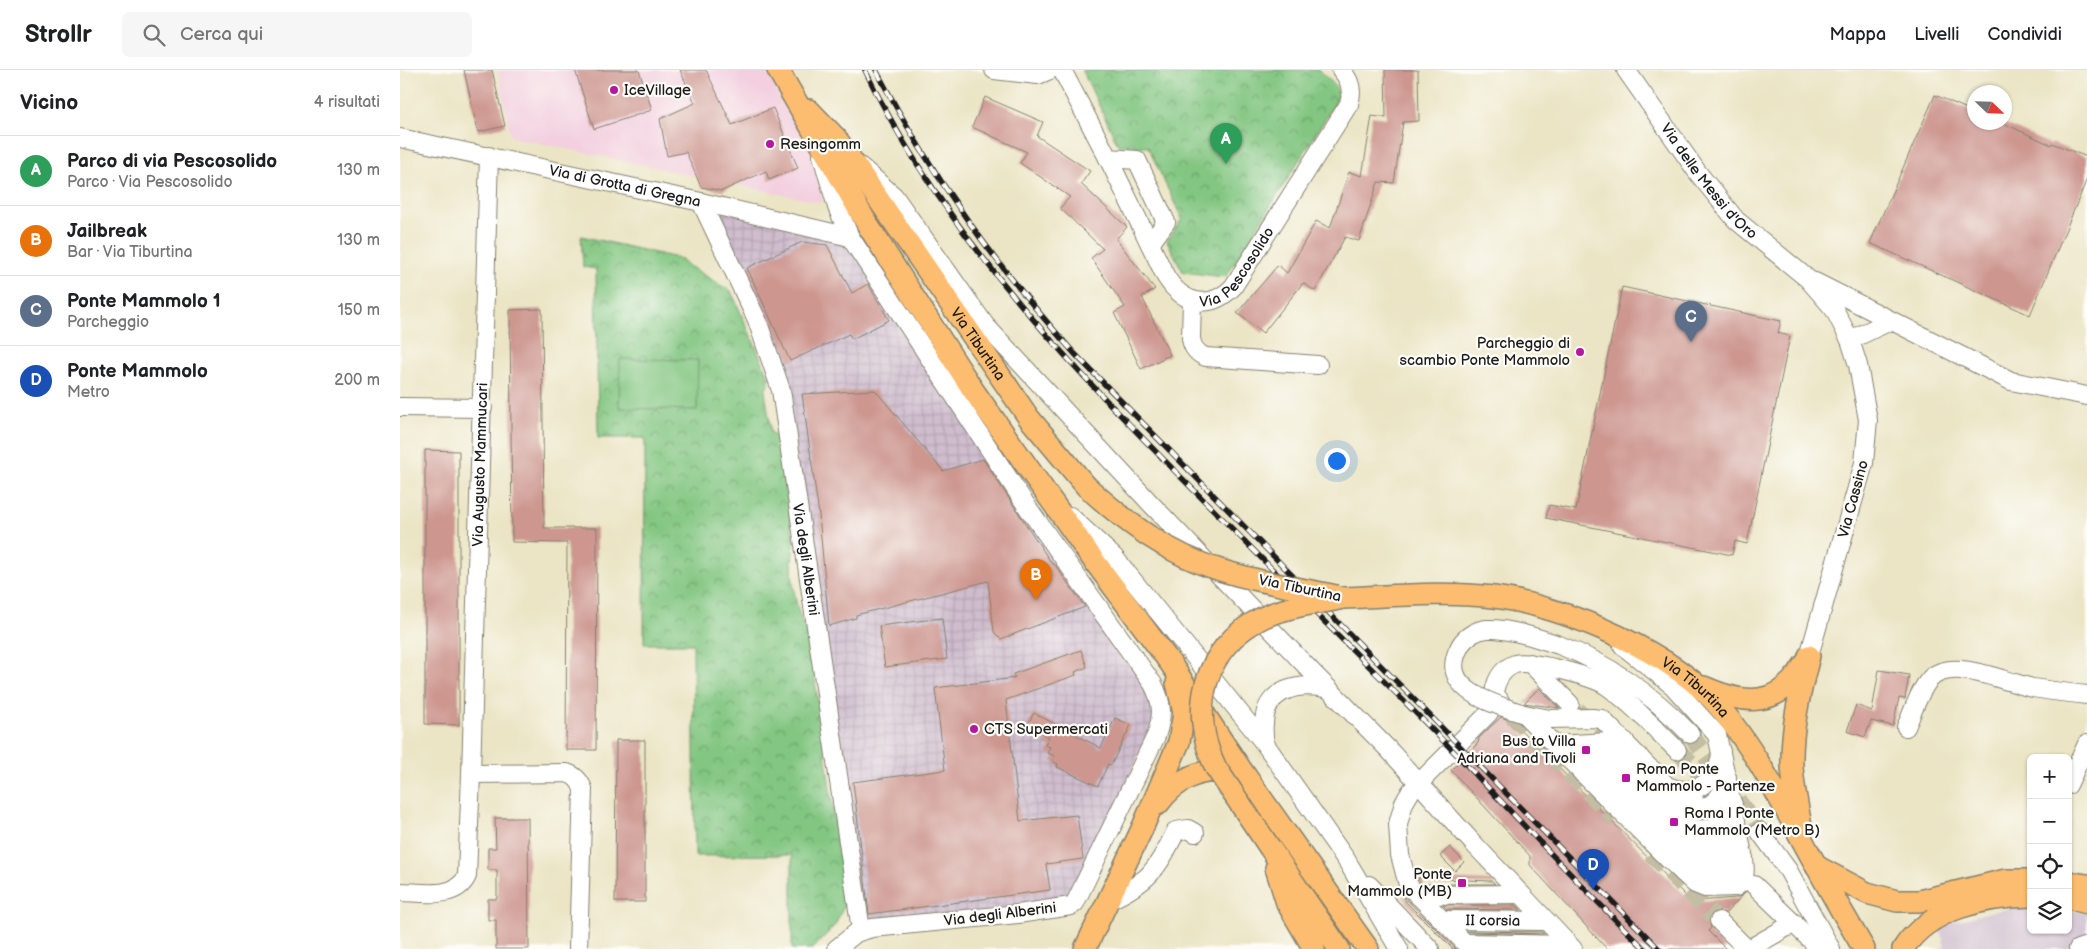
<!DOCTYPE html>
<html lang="it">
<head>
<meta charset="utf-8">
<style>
  body { margin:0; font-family:"Balsamiq Sans",sans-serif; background:#f6f6f6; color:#202124 }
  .controls { position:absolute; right:15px; bottom:15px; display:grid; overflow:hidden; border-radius:8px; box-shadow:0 1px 4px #0004 }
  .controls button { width:45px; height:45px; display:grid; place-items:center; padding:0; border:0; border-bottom:1px solid #e0e0e0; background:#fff; color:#202124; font:25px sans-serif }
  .compass { position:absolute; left:1567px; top:15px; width:45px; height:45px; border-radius:50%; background:#fff; box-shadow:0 1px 4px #0004; rotate:113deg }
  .you { position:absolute; left:936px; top:390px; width:18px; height:18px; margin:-12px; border:4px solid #fff; border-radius:50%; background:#1a73e8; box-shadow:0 0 0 8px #1a73e833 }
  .badge { display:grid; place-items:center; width:32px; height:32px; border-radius:50%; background:#0f766e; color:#fff; font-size:16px; font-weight:700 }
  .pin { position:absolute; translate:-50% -41px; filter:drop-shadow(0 1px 2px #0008) }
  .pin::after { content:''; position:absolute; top:26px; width:18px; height:15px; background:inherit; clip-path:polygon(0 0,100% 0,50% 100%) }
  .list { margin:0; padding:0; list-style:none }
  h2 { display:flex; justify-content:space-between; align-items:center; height:65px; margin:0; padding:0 20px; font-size:21px }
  h2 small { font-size:16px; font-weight:400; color:#757577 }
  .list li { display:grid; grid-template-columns:32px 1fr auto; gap:15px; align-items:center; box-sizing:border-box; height:70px; padding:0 20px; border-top:1px solid #e0e0e0 }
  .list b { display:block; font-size:19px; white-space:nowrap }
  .list p { margin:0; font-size:16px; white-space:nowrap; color:#757577 }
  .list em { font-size:16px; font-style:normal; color:#757577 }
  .icon { flex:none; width:28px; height:28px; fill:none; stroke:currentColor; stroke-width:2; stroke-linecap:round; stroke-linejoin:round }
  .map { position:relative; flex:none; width:1687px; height:879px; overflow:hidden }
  header { display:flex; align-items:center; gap:30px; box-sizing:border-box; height:70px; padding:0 25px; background:#fff; border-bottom:1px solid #e0e0e0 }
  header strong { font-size:24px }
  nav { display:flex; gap:28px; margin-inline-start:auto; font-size:18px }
  .search { width:350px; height:45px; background:#f6f6f6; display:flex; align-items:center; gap:12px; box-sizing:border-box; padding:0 18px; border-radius:8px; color:#757577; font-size:19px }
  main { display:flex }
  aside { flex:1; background:#fff }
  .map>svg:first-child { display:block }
</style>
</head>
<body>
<header>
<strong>Strollr</strong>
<div class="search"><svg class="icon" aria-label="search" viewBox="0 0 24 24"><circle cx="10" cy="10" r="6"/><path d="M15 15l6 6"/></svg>Cerca qui</div>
<nav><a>Mappa</a><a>Livelli</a><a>Condividi</a></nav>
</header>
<main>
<aside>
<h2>Vicino<small>4 risultati</small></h2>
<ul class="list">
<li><span class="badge" style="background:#2e9e5b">A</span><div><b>Parco di via Pescosolido</b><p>Parco · Via Pescosolido</p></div><em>130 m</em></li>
<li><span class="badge" style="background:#e8710a">B</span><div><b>Jailbreak</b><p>Bar · Via Tiburtina</p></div><em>130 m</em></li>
<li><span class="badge" style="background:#5c6f8a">C</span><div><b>Ponte Mammolo 1</b><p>Parcheggio</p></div><em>150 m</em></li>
<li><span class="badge" style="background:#1a4fb4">D</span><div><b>Ponte Mammolo</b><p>Metro</p></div><em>200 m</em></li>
</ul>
</aside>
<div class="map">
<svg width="1687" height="879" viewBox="0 0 1687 879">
  <defs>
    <pattern id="industrial-grid" width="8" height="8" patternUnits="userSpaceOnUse" patternTransform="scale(1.25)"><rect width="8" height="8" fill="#cfbdce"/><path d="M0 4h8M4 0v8" fill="none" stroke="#b1a2b0"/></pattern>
    <pattern id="park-crowns" width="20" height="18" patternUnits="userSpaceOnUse" patternTransform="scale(1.25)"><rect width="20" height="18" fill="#82c681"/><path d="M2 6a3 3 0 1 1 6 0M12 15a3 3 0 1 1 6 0" fill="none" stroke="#6aa069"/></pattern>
  </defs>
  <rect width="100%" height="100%" fill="#fdfcf7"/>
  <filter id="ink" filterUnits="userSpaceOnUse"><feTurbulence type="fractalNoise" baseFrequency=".02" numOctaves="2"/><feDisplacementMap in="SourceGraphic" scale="10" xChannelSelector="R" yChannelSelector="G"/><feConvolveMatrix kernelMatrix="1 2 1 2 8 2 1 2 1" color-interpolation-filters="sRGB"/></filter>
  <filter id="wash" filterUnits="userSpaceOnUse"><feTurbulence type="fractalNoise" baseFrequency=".0096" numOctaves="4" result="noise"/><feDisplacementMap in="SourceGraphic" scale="20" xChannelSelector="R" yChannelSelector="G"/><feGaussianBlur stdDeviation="1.12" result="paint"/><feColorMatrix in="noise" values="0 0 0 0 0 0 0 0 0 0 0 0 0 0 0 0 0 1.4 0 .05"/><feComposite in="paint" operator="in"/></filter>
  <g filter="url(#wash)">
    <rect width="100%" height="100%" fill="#ebe5c5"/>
    <path fill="#f3cfdf" d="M98,0h268l52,97 5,36 -312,-66z"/>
    <path fill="url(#industrial-grid)" d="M301,132l149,35 311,465 -82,196 -218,32 -80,-540z"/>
    <path fill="#cfbdce" d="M1619,837l12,1v22h37v-20l19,3v36h-148l6,-2 -6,-21 51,-14z"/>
    <g fill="url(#park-crowns)" stroke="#4f714e">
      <path d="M682,0h237c12,11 25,19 15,35l-107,170 -3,2 -41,-5 -16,-31 15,-22 -34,-72 -30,-2z"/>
      <path d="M181,166l101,23 2,4 47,28 39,88 -5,12 6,42 10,4 13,108c-5,30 1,66 15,93l37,264 -11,23 -22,24h-21v-94l-97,1 -2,-212h-49l1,-206h-47l-2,-169 -13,-2z"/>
    </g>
    <path fill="#82c681" stroke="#4f714e" d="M220,289l78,1 -1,50 -78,-2z"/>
    <g id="blocks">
      <g fill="#cd9790">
        <path d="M64,0h28l13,56 -27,6z"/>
        <path d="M175,0h64l13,40 -58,19z"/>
        <path d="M280,0h26l26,55 41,-17 25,60 -29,12 -3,-9 -44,20 -21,-4 -15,-35 -19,4 -7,-37 35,-16z"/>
        <path d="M985,0h33l1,51 -16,1 -9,61 -16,-1 -19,59 -14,-4 -30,54 -12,-8 -40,50 -26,-20 41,-48 9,8 29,-52 14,7 19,-56 13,4 10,-60 14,2z"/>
        <path d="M1535,25l39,17v10h27l50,23 1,-2 35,14v22l-57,136 -160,-72z"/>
        <path d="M585,27l58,25 -6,14 53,35 -9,13 46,43 -11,12 39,50 -13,8 28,58 -29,14 -27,-56 11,-6 -34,-49 12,-9 -43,-41 10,-11 -50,-34 7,-11 -55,-25z"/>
        <path d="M402,172l25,3 25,48 16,-9 21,36 -37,19 -3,-5 -59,27 -43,-93z"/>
        <path d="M1222,217l159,34 -3,12 12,3 -43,208 -12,-3 -3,14 -186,-37 3,-13 27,5z"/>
        <path d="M142,239l2,219h53l-1,222h-30l1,-207 -55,-1 -2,-232z"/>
        <path d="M475,320l68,81 40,-12 69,105h2l31,43 -84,32 -7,-7 -6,-51 -132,34v3l-27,8 -10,-111 -17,-121z"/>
        <path d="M25,380l34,1v274l-34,-1z"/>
        <path d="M542,548l5,41 -62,8 -6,-41z"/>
        <path d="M681,580l6,17 -12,5 1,3 -70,25 14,121 57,-6 6,44 -37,5 4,26 -181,24 -16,-132 92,-12 -10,-82 80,-10 -2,-4z"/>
        <path d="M1479,600l30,5 -4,24 -6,-1 -6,28 -22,-5 -6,16 -18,-6 9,-26 16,6z"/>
        <path d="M1139,618l20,20 -35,-5z"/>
        <path d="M634,643l67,35 14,-30 16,7 -20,40 -3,-1 -10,22 -41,-19 1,-3 -6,-3 3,-5 -8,-3 3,-6 -5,-2 4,-8 -22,-12z"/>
        <path d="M1101,647l12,5 173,174 11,5 39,-3 8,-4 -18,19 -10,-2 -7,7 2,10 -3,3 18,18h-119l-77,-84v-9l-79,-86 27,-27 1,-5z"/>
        <path d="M216,670h29v162h-30z"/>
        <path d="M95,748h33l1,131h-33v-29h-8v-21h9v-29h-9v-22h8z"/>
        <path d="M1050,777l14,15 -9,9 -15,-15z"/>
        <path d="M1017,808l75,3 3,3h-73z"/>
        <path d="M1001,823l7,8 48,48h-3l-47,-47z"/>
        <path d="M1043,835h73l5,5 -74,-1z"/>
        <path d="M1068,861l74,1 2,2 -74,-2z"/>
      </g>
    </g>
  </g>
  <g filter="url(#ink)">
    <use href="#blocks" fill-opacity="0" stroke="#848070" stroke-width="1"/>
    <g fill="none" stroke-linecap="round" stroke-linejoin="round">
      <g stroke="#c2bda3" stroke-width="18" stroke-dasharray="18 9" stroke-linecap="butt">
        <path d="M1177,640l40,40"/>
        <path d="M1112,645l104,104"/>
        <path d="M1290,664l70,98"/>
        <path d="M1277,680l42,42"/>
        <path d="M1251,783l68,68"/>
      </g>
      <defs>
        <g id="minor">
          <path d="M594,0l44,5 12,-5"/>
          <path id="s1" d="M662,0l46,88 58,119c17,27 43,34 67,10l116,-183c4,-13 2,-24 -8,-34"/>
          <path id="s2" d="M1226,0l72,103 38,47 72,59 26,30 16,31 8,25 10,55 -4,43 -55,193"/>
          <path id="s3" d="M0,68l301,64 149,35"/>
          <path d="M422,86l15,51 13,30 178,271 125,176c10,19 10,32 3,52l-81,167 -4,3 -53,8 -146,14 -16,5 -20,16"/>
          <path d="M708,88l29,2 29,62 -16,22"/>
          <path d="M461,97l33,29 91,129 167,180 160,167 77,78 83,92 101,107"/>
          <path id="s4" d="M301,132l56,118 24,70 80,540"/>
          <path d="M1415,212l196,99 76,15"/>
          <path d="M792,230l-1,38c1,9 6,16 15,19l112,8"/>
          <path d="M1450,270l40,-19"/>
          <path d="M0,337l83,1"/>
          <path d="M670,446l44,41 151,187 82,117 52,88"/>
          <path d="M1159,575c51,19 93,49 131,89"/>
          <path d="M1130,593l40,41"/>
          <path d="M1100,631l-6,-8c2,-13 8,-24 21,-29 14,-5 79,13 92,22 26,18 47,42 70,64"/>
          <path d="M1124,644l137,138 34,32 10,4 31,-1c11,-7 9,-17 8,-28l-27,-124 -44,-49 -50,-40"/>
          <path d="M1124,644l26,5 42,-1 10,1 65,67c28,12 52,-5 54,-34"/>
          <path d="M1506,657c6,-13 14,-38 24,-48 22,-23 77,4 103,9 18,3 36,5 54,7"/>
          <path d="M865,674c-1,-7 -2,-13 -1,-20 1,-36 36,-42 65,-35"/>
          <path d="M1156,675l69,-4"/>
          <path d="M1169,689l70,-3"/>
          <path d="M71,704l96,-1c9,3 13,8 16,16l-5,160"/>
          <path d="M1183,704l70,-4"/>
          <path d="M1668,715l19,-41"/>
          <path d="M1199,719l68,-3"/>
          <path d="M1212,734l74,-4 8,-4"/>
          <path d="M1224,745c36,-1 96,9 103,-38"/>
          <path d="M1240,760l68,-1c14,-5 21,-11 25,-25"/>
          <path d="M1360,762l28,38 43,79"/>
          <path d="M1254,774l67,-2 11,-11 4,-11"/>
          <path d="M1268,789l60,-2 9,-8 3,-8"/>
          <path d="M1283,803h51l7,-7 3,-7"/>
          <path d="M969,815l61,64"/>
          <path d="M1354,815l66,64"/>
          <path id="s5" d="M0,822c22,0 56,8 67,-16l4,-102 18,-618"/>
          <path d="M1017,825l104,-1"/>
          <path d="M708,831c41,-19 49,-31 68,-70l12,-2 7,4"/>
          <path id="s6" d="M1042,850l104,1"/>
          <path d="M1319,851l28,28"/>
          <path d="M1065,873l104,2"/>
          <path d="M1071,879l-63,-64 -8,-30 -2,-31 6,-21 7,-12 77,-77 4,-6 2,-15"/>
          <path d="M1349,879l45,-26"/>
          <path d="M1678,879l9,-3"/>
        </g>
        <g id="major">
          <path d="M378,0l91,157 104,163 119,168 79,106 69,104 128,181"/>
          <path id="s7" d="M409,40l27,28 16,23 177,257 57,68"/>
          <path id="s8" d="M943,528c50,-2 102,-7 151,-1 71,9 181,56 227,112 39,47 66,105 96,158 15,28 31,55 47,82"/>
          <path d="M1304,617c41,18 74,21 100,-22"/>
          <path d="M758,734c17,-23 49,-43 77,-26"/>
          <path d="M1401,757c-3,-20 -8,-41 -9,-61 -1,-37 8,-75 17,-110"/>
          <path d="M870,778l69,101"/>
          <path d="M1416,796l51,27 30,8h22l87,-21h25"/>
          <path d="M876,798l11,35 27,46"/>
          <path d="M1668,812l19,3"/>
          <path d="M1668,828l19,5"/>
          <path d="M685,879l57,-120 37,-87 5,-29 -7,-30"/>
          <path d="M1503,879c26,-41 83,-52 128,-53"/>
        </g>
      </defs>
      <use href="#minor" stroke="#848070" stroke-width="20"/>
      <use href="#major" stroke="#848070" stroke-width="24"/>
      <use href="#minor" stroke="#fff" stroke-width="18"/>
      <use href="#major" stroke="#fcbd6f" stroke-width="21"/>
      <defs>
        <g id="rail">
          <path d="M465,0c95,198 259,348 410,502 61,62 124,123 184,185 62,65 122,130 186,192"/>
          <path d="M476,0c56,107 118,193 198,283l585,596"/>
        </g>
      </defs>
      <use href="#rail" stroke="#1c1c1c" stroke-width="5.5"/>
      <use href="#rail" stroke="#fdfcf7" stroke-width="4" stroke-dasharray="11" stroke-linecap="butt"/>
      <defs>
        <path id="minor-bridge" d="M1124,644c-28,-10 -87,-23 -65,-66 5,-11 17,-18 28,-19 21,-1 51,9 72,16"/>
        <g id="major-bridge">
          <path d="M686,416c39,36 82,68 134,84 38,12 77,18 116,26"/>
          <path d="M870,778l-54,-80c-28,-56 -13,-121 46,-150 24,-12 55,-14 81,-20"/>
        </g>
      </defs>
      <use href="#minor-bridge" stroke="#848070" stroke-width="20" stroke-linecap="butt"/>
      <use href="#major-bridge" stroke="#848070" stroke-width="24" stroke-linecap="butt"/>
      <use href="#minor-bridge" stroke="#fff" stroke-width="18"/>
      <use href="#major-bridge" stroke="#fcbd6f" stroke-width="21"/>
    </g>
  </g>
  <g fill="#b5179e" stroke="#fdfcf7" stroke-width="2">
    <circle cx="214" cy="20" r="5"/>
    <circle cx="370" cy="74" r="5"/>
    <circle cx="1180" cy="282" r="5"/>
    <circle cx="574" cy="659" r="5"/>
    <rect x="1181" y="675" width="10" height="10" rx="2.5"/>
    <rect x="1221" y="703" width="10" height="10" rx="2.5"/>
    <rect x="1269" y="747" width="10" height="10" rx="2.5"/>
    <rect x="1057" y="808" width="10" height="10" rx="2.5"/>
  </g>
  <g text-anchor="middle" stroke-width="4.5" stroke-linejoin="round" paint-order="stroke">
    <g font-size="15" fill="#1c1c1c" stroke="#fdfcf7" text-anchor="start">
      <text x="224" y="25">IceVillage</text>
      <text x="380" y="79">Resingomm</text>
      <text x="1170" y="278" text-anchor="end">Parcheggio di<tspan x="1170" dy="17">scambio Ponte Mammolo</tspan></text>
      <text x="584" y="664">CTS Supermercati</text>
      <text x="1176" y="676" text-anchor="end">Bus to Villa<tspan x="1176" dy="17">Adriana and Tivoli</tspan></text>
      <text x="1236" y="704">Roma Ponte<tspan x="1236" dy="17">Mammolo - Partenze</tspan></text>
      <text x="1284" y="748">Roma | Ponte<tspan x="1284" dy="17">Mammolo (Metro B)</tspan></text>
      <text x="1052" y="809" text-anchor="end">Ponte<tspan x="1052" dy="17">Mammolo (MB)</tspan></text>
    </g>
    <g font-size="15" fill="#1c1c1c" stroke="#fdfcf7">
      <text dy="5" stroke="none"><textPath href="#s2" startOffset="139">Via delle Messi d'Oro</textPath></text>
      <text dy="5" stroke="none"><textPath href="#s3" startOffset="230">Via di Grotta di Gregna</textPath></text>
      <text dy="5" stroke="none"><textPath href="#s1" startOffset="328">Via Pescosolido</textPath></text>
      <text dy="5" stroke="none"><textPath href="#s7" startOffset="289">Via Tiburtina</textPath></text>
      <text dy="5" stroke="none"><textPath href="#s5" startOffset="485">Via Augusto Mammucari</textPath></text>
      <text transform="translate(1453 429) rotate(-75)" y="5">Via Cassino</text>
      <text dy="5" stroke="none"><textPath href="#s4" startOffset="376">Via degli Alberini</textPath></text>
      <text transform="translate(900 518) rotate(12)" y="5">Via Tiburtina</text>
      <text dy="5" stroke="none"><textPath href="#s8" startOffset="375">Via Tiburtina</textPath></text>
      <text transform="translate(600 844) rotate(-7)" y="5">Via degli Alberini</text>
      <text dy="5" stroke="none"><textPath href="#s6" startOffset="51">II corsia</textPath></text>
    </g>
  </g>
</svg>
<div class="controls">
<button>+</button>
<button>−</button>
<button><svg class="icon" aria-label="locate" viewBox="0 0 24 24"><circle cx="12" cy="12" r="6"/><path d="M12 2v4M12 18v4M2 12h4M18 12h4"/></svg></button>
<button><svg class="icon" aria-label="layers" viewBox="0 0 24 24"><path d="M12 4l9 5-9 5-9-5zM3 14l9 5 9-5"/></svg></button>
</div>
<svg class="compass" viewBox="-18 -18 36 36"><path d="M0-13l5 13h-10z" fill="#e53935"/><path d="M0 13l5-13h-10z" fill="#757577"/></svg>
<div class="you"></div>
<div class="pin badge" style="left:826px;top:94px;background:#2e9e5b">A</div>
<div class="pin badge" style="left:636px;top:530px;background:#e8710a">B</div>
<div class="pin badge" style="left:1291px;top:272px;background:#5c6f8a">C</div>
<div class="pin badge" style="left:1193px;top:820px;background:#1a4fb4">D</div>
</div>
</main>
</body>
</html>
